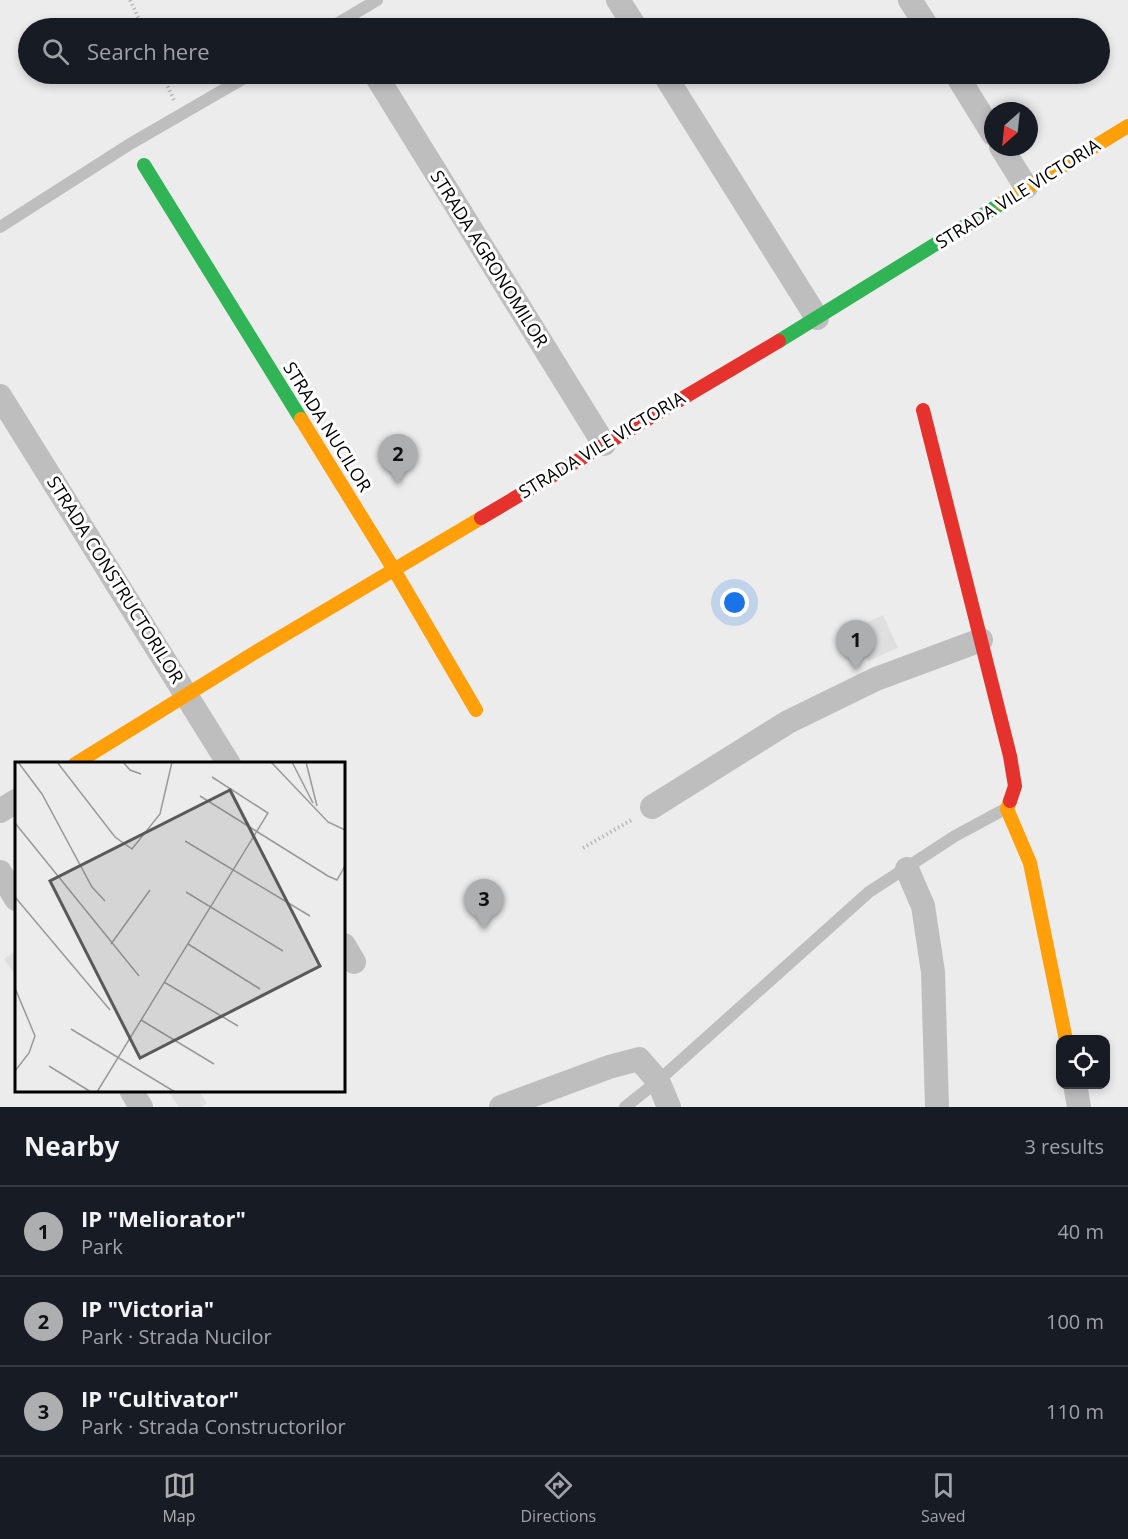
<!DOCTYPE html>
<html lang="en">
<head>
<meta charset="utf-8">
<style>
  body { margin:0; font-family:"Open Sans",sans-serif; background:#242831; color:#f1f3f6 }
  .controls { position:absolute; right:18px; bottom:18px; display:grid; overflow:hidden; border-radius:12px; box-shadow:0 3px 9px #0003 }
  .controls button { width:54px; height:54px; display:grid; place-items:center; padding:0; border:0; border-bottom:2px solid #363941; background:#171b24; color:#f1f3f6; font:30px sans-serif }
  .compass { position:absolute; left:984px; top:102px; width:54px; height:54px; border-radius:50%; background:#171b24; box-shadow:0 3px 9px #0003; rotate:207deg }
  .you { position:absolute; left:735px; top:603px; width:21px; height:21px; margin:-15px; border:4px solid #fff; border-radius:50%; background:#1a73e8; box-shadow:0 0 0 9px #1a73e833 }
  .badge { display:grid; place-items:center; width:39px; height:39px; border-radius:50%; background:#adaeaf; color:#111; font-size:20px; font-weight:700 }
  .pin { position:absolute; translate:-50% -50px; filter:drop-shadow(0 2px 3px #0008) }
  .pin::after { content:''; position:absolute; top:32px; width:21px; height:18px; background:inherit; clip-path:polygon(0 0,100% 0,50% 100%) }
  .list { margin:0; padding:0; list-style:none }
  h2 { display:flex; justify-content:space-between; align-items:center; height:78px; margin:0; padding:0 24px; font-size:26px }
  h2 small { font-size:20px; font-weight:400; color:#9ea1a6 }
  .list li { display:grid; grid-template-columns:39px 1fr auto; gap:18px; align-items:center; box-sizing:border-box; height:90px; padding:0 24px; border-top:2px solid #363941 }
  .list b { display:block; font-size:22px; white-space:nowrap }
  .list p { margin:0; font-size:20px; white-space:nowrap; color:#9ea1a6 }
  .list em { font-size:20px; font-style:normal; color:#9ea1a6 }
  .icon { flex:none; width:33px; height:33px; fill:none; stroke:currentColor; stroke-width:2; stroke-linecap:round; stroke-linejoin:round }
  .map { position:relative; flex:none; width:1128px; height:1107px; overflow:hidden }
  .search { position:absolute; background:#171b24; box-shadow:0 3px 9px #0003; left:18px; right:18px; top:18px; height:66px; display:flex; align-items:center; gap:15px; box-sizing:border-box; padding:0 21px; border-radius:33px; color:#9ea1a6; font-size:22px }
  .sheet { height:348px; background:#171b24 }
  nav { display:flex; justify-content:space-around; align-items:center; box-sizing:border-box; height:84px; border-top:2px solid #363941; background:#171b24; font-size:16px; color:#9ea1a6 }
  nav a { display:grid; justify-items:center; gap:3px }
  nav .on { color:#adaeaf }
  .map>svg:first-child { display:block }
</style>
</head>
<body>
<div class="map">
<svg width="1128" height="1107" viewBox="0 0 1128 1107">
  <rect width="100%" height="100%" fill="#fff"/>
  <path fill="#ececec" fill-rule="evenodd" d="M0,0h1128v1107h-1128zM28,28h1072v46h-1072zM993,111h36v36h-36zM16,764h328v326h-328zM1060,1040h46v44h-46z"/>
  <g fill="#dfdfdf">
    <path d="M883,615l15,33 -30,13 -14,-33z"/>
    <path d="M16,950v20l-3,2 -9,-13z"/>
    <path d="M167,1090h31l9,13 -6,4h-22z"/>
  </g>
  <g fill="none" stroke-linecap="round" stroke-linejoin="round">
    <g stroke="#b9b9b9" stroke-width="4" stroke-dasharray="1.5 3" stroke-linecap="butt">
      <path d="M130,0l13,28"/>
      <path d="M162,74l12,26"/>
      <path d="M583,848l50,-29"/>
    </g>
    <g stroke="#bebebe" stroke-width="12">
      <path d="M330,28l47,-28"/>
      <path d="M0,227l130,-83 121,-70"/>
      <path d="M625,1107l33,-26 211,-189 86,-56 50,-27"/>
    </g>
    <g stroke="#bebebe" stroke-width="24">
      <path d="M618,0l18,28"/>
      <path d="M910,0l18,28"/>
      <path d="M375,74l229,370"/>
      <path d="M664,74l153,244"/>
      <path d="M956,74l37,60"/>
      <path d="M1001,147l25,40"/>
      <path d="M0,396l229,368"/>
      <path d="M652,807l136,-85 88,-43 105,-39"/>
      <path d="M0,811l16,-10"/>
      <path d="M907,869l16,37 10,66 4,135"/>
      <path d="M0,872l16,27"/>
      <path d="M344,945l10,17"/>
      <path d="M1075,1084l4,23"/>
      <path d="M131,1090l10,17"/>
      <path d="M501,1107l108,-40 30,-8 19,22 11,26"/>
    </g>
    <g stroke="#30b455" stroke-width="14">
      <path d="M144,165l157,254"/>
      <path d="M779,341l223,-138"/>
    </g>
    <g stroke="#ff9f0a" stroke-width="14">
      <path d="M1002,203l126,-77"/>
      <path d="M301,419l92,149 83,142"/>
      <path d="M75,764l184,-114 222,-132"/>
      <path d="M1010,801l-3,8 23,54 36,177"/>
    </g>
    <g stroke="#e5322d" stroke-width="14">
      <path d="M923,410l87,346 5,30 -5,15"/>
      <path d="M481,518l298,-177"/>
    </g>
  </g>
  <g text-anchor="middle" stroke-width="6" stroke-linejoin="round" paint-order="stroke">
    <g font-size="18" fill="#000" stroke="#fff">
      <text transform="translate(1018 194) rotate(-32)" y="6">STRADA VILE VICTORIA</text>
      <text transform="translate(489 259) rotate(58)" y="6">STRADA AGRONOMILOR</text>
      <text transform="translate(327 427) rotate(58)" y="6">STRADA NUCILOR</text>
      <text transform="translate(602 445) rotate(-31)" y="6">STRADA VILE VICTORIA</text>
      <text transform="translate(115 580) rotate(58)" y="6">STRADA CONSTRUCTORILOR</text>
    </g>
  </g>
  <g transform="translate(15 762)">
    <rect width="330" height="330" fill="#fff"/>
    <path d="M0,0h330v330h-330z" fill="#ececec"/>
    <path fill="none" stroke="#999" stroke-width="1.5" d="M3,0l24,32 50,93 13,14M42,0l58,75 17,12 28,-35 12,-52M108,0l7,8 11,4M256,0l57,60 17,8M277,0l21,41M291,0l11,44M185,34l128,80 9,4 8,-14M0,61l124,153M170,79l125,75M171,130l97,59M0,135l95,113M96,182l39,-54M173,182l72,45M149,220l74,44M0,226l20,48 -6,17 -14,18M126,258l73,44M56,267l104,63M34,304l42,26M82,330l171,-279 -56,-36"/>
    <path fill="#595959" fill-opacity="0.15" stroke="#595959" stroke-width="3" d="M215,28l90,176 -180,92 -90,-177z"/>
    <rect width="330" height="330" fill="none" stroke="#000" stroke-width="3"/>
  </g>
</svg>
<div class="controls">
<button><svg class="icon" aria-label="locate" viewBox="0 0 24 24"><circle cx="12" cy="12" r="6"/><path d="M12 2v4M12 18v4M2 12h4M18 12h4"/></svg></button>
</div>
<svg class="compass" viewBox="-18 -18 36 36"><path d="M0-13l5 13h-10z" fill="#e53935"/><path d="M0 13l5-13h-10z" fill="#9ea1a6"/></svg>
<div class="you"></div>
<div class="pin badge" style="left:856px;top:670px">1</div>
<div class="pin badge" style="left:398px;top:484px">2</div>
<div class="pin badge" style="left:484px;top:929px">3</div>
<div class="search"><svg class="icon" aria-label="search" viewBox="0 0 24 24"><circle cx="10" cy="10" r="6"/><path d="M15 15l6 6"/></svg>Search here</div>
</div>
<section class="sheet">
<h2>Nearby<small>3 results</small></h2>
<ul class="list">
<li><span class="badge">1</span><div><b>IP &quot;Meliorator&quot;</b><p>Park</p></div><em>40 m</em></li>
<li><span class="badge">2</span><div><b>IP &quot;Victoria&quot;</b><p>Park · Strada Nucilor</p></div><em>100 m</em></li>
<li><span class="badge">3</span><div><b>IP &quot;Cultivator&quot;</b><p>Park · Strada Constructorilor</p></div><em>110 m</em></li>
</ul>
</section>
<nav>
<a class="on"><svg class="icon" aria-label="map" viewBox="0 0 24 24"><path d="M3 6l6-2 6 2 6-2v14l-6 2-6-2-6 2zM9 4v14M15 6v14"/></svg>Map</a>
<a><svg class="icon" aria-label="directions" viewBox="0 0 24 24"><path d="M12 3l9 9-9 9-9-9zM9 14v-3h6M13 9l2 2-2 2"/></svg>Directions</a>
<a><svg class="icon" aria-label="saved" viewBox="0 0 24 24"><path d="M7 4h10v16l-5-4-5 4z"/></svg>Saved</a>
</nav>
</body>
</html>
